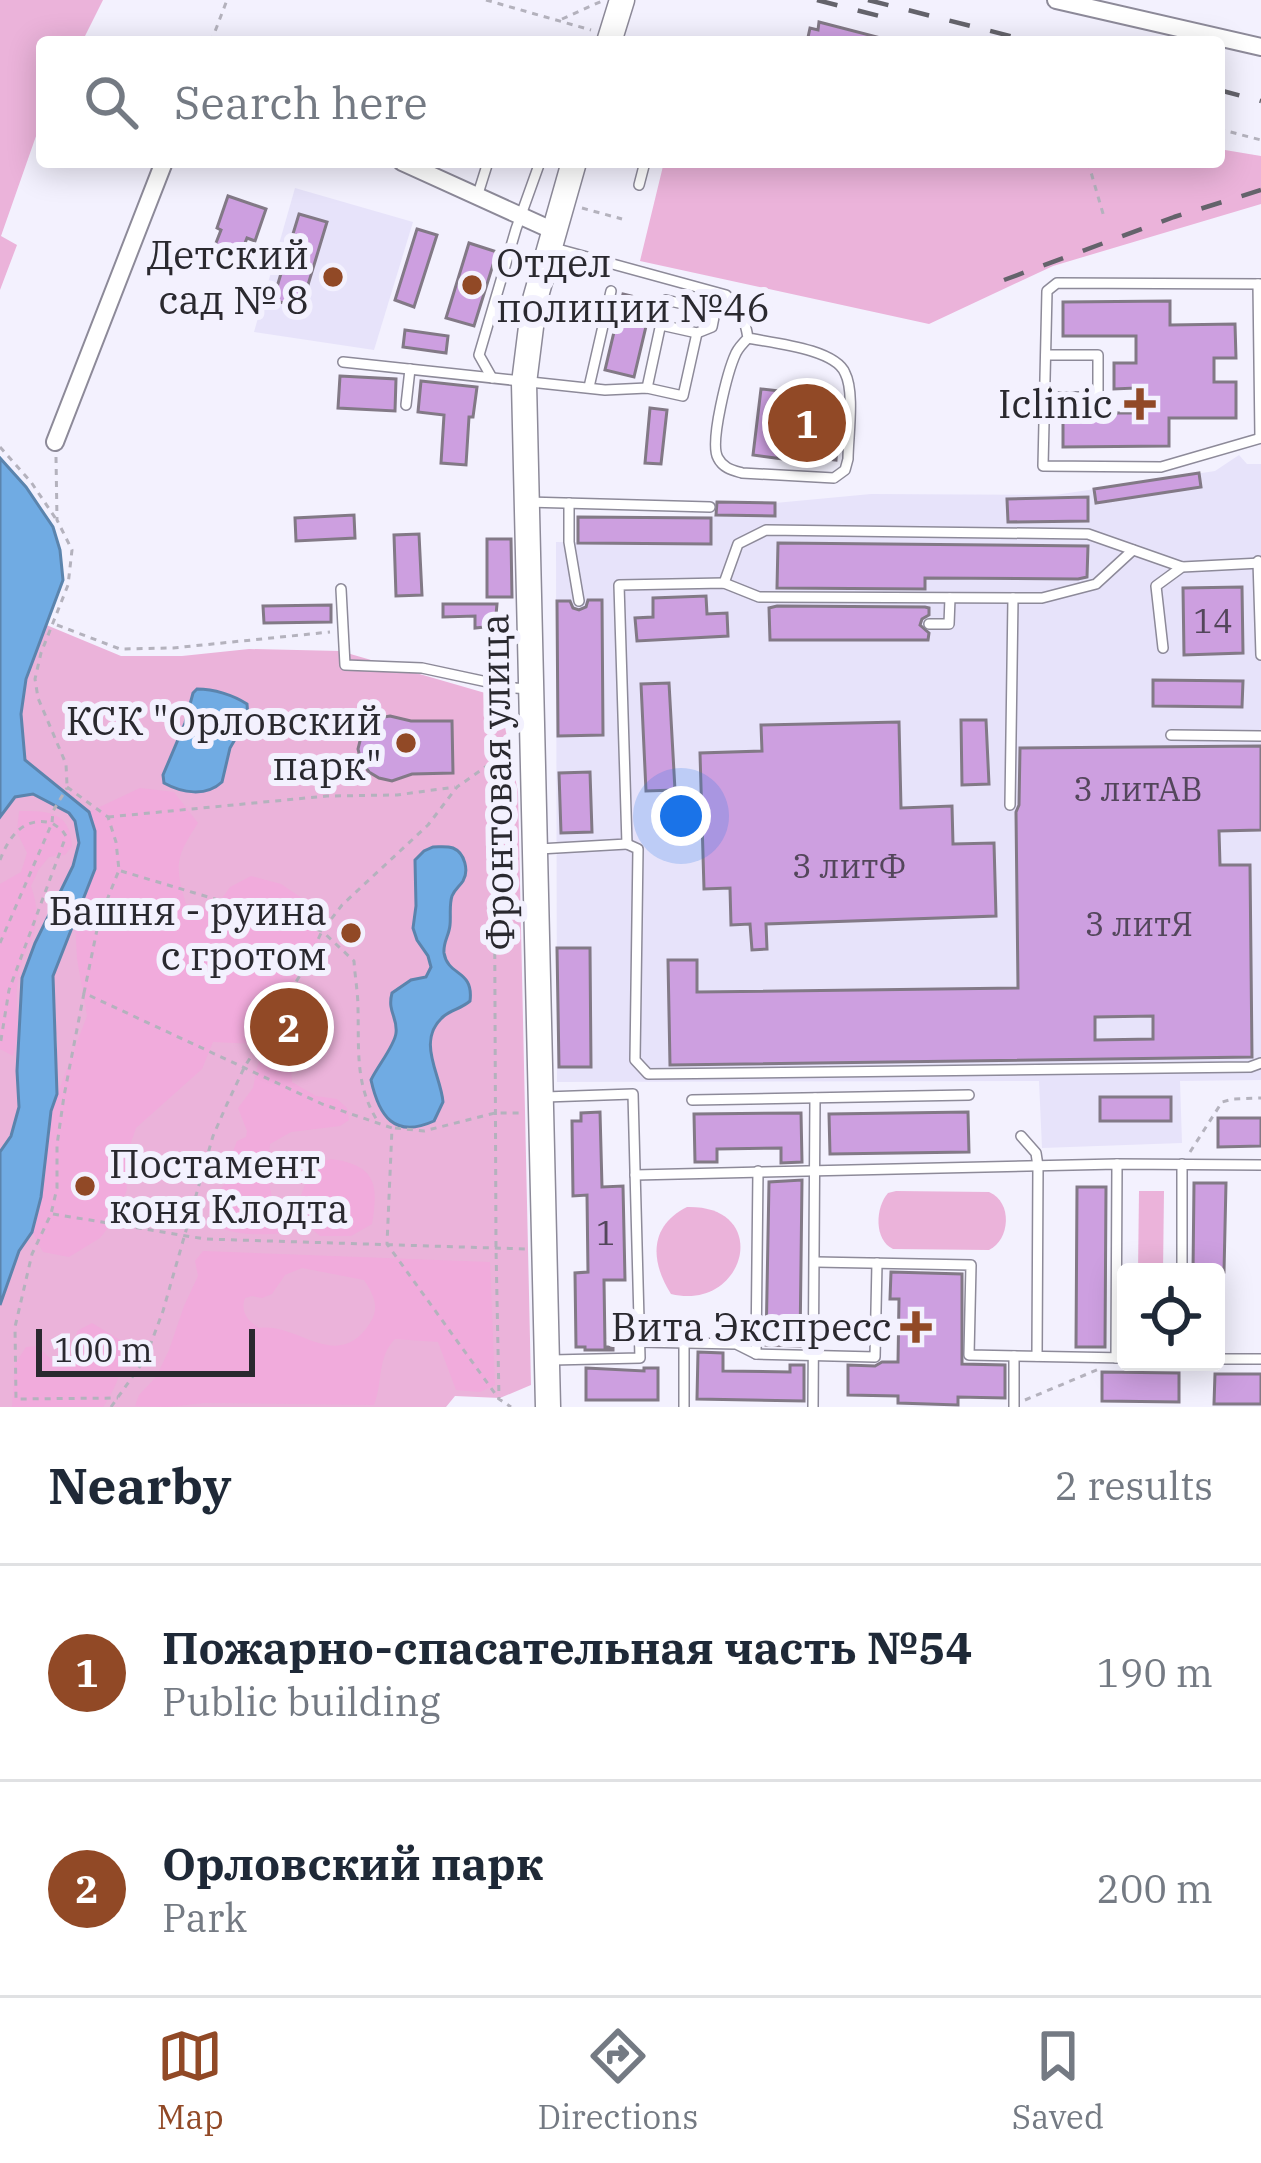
<!DOCTYPE html>
<html lang="en">
<head>
<meta charset="utf-8">
<style>
  body { margin:0; font-family:"IBM Plex Serif",serif; background:#f2f2f3; color:#1f2937 }
  .controls { position:absolute; right:36px; bottom:36px; display:grid; overflow:hidden; border-radius:12px; box-shadow:0 6px 30px #0003 }
  .controls button { width:108px; height:108px; display:grid; place-items:center; padding:0; border:0; border-bottom:3px solid #e0e1e3; background:#fff; color:#1f2937; font:60px sans-serif }
  .scale { position:absolute; left:36px; bottom:30px; width:219px; box-sizing:border-box; padding-left:12px; border:6px solid #2a292f; border-top:0; font-size:33px; line-height:42px; white-space:nowrap; color:#2a292f; -webkit-text-stroke:9px #f3f1fe; paint-order:stroke }
  .you { position:absolute; left:681px; top:816px; width:42px; height:42px; margin:-30px; border:9px solid #fff; border-radius:50%; background:#1a73e8; box-shadow:0 0 0 18px #1a73e833 }
  .badge { display:grid; place-items:center; width:78px; height:78px; border-radius:50%; background:#914926; color:#fff; font-size:39px; font-weight:700 }
  .pin { position:absolute; translate:-50% -50%; border:6px solid #fff; box-shadow:0 3px 12px #0006 }
  .list { margin:0; padding:0; list-style:none }
  h2 { display:flex; justify-content:space-between; align-items:center; height:156px; margin:0; padding:0 48px; font-size:51px }
  h2 small { font-size:39px; font-weight:400; color:#747a83 }
  .list li { display:grid; grid-template-columns:78px 1fr auto; gap:36px; align-items:center; box-sizing:border-box; height:216px; padding:0 48px; border-top:3px solid #e0e1e3 }
  .list b { display:block; font-size:45px; white-space:nowrap }
  .list p { margin:0; font-size:39px; white-space:nowrap; color:#747a83 }
  .list em { font-size:39px; font-style:normal; color:#747a83 }
  .icon { flex:none; width:66px; height:66px; fill:none; stroke:currentColor; stroke-width:2; stroke-linecap:round; stroke-linejoin:round }
  .map { position:relative; flex:none; width:1261px; height:1407px; overflow:hidden }
  .search { position:absolute; background:#fff; box-shadow:0 6px 30px #0003; left:36px; right:36px; top:36px; height:132px; display:flex; align-items:center; gap:30px; box-sizing:border-box; padding:0 42px; border-radius:12px; color:#747a83; font-size:45px }
  .sheet { height:588px; background:#fff }
  nav { display:flex; justify-content:space-around; align-items:center; box-sizing:border-box; height:168px; border-top:3px solid #e0e1e3; background:#fff; font-size:33px; color:#747a83 }
  nav a { display:grid; justify-items:center; gap:6px }
  nav .on { color:#914926 }
  .map>svg:first-child { display:block }
</style>
</head>
<body>
<div class="map">
<svg width="1261" height="1407" viewBox="0 0 1261 1407">
  <rect width="100%" height="100%" fill="#f3f1fe"/>
  <g fill="#e7e3fa">
    <path d="M295,188l118,34 -39,128 -120,-18z"/>
    <path d="M1239,455l8,9h14v616l-81,1 2,62 -140,5 -3,-67 -482,1 -1,-540 154,2 1,-26 5,-3 58,1 1,-13 96,-9 184,1 160,-24z"/>
  </g>
  <g fill="#ebb3da">
    <path d="M0,0h103l-21,42h-40v77l-41,117 16,9 -17,45z"/>
    <path d="M1219,149l42,7v48l-208,62 -124,58 -289,-63 24,-99h555z"/>
    <path d="M44,624l77,32h61l67,-7 91,2 159,46 19,95 13,593 -31,13 -45,-2 -9,11h-446v-102l19,-54 13,-19 9,-35 16,-145 -4,-76 43,-125 -7,-39 -64,-51 -4,-47 5,-35z"/>
    <path d="M33,793l36,20 6,7 4,23 -6,23 -51,112 -5,93 2,36 -8,30 -11,15v-335l15,-20z"/>
    <path d="M896,1191l93,1c24,10 21,48 0,58l-96,-1c-19,-9 -18,-41 -5,-56z"/>
    <path d="M1139,1191h25l-1,81h-25z"/>
    <path d="M687,1207c86,-2 59,105 -16,87 -21,-33 -22,-68 16,-87z"/>
  </g>
  <g fill="#f1abdc" fill-rule="evenodd">
    <path d="M140,788l34,4 24,31c-22,34 -24,41 -12,81l27,7 17,-24 21,-11 30,8 31,21 7,34 -63,105 -43,-2 -11,27 -66,59 -11,32 2,30 -12,29 -15,19 -31,19 -26,-5 -11,-20 13,-61 6,-60 36,-95 -10,-57 -2,-40 12,-25 9,-43 -1,-20 -6,-19z"/>
    <path d="M19,811c29,0 51,0 53,35l-7,9 -16,2 -10,12 -8,17c16,47 -6,53 -13,93 -4,28 4,48 -5,77l-13,-7v-165l21,-12 6,-19 -10,-21z"/>
    <path d="M267,1053l14,7 10,9 1,13 24,14 21,3 10,9 2,12 -9,6 -49,6 -21,12c-3,30 -3,56 16,81l-2,8c-24,2 -49,3 -70,-8l-6,-16 24,-37 -2,-13 7,-18 9,-4 1,-6 -9,-23 15,-20 5,-25z"/>
    <path d="M331,1159c44,6 48,24 41,65l-21,12h-31l-17,-14 -4,-21 13,-36z"/>
    <path d="M203,1251l287,11 5,123 -15,7 -24,-2 -18,-48 -43,-3c-18,18 -12,43 -21,66l-169,-2 -38,4 -32,-1 4,-11 17,-18 13,-27 15,-44 14,-30 -3,-15zM302,1268l62,12c10,15 16,28 6,43 -33,51 -72,-1 -111,5 -11,-7 -19,-16 -14,-30l7,-2 10,2 10,-4 13,-19z"/>
    <path d="M92,1323l28,17c5,26 -2,45 -17,67h-91l3,-43 11,-17 11,-1 22,21h8l8,-8 2,-28z"/>
  </g>
  <g fill="#70abe3" stroke="#5b84ad" stroke-width="3">
    <path d="M0,458l26,29 27,40 7,23 3,30 -37,99 -5,35 4,46 64,52 6,19v38l-42,107 4,118 -6,17 -10,86 -9,35 -13,19 -19,54v-153l11,-16 8,-29 -2,-36 5,-93 13,-35 38,-77 6,-23 -4,-22 -6,-8 -36,-19 -18,3 -15,20z"/>
    <path d="M197,689c17,0 36,6 50,15l1,13 -18,31 -8,34c-16,15 -40,11 -58,1l-1,-8 22,-52 8,-30z"/>
    <path d="M433,847c7,0 14,-1 20,1 12,5 16,23 10,33 -4,6 -8,8 -11,15 -3,9 -1,20 -2,29 -1,11 -7,17 -6,28 4,24 30,16 26,48 -8,7 -18,9 -26,15 -29,24 -3,59 -1,86l-9,19c-40,18 -55,-5 -63,-41 6,-13 24,-35 25,-47 2,-16 -9,-21 -4,-40l19,-13 15,-3 5,-10 -3,-11 -11,-16 -4,-12 3,-22 -1,-46 9,-9z"/>
  </g>
  <g fill="#cd9fe0" stroke="#827986" stroke-width="3" fill-rule="evenodd">
    <path d="M819,22l62,16 -1,4h-73l3,-14 8,2z"/>
    <path d="M228,196l38,13 -11,32 -8,-3 -13,33 -25,-10 12,-31 -4,-2z"/>
    <path d="M299,214l28,8 -26,86 -28,-8z"/>
    <path d="M417,229l20,6 -23,72 -19,-7z"/>
    <path d="M469,243l28,9 -23,74 -28,-8z"/>
    <path d="M623,294l29,7 -18,76 -29,-7z"/>
    <path d="M1170,301v24l65,-1 1,34h-22v24h22v36h-67v28l-106,1v-34h72v-25l-21,1v-26h22v-27h-73v-34z"/>
    <path d="M405,330l43,6 -2,17 -43,-6z"/>
    <path d="M340,376l56,3 -1,32 -57,-3z"/>
    <path d="M421,381l56,6 -4,30h-4l-3,48 -25,-2 3,-48 -26,-3z"/>
    <path d="M761,389l80,9 -5,62 -53,-6v5l-30,-4z"/>
    <path d="M650,408l17,2 -6,54 -16,-1z"/>
    <path d="M1199,473l2,14 -105,16 -2,-14z"/>
    <path d="M1088,497v24l-80,1 -1,-23z"/>
    <path d="M717,502l58,1v13l-59,-1z"/>
    <path d="M354,515l1,23 -59,3 -1,-23z"/>
    <path d="M578,517l133,1v26l-133,-1z"/>
    <path d="M419,534l3,61 -26,1 -2,-61z"/>
    <path d="M487,539h24l1,58h-25z"/>
    <path d="M778,543l310,3 -1,31 -9,2 -153,-1v11l-148,-1z"/>
    <path d="M1242,587l1,66 -59,2 -1,-67z"/>
    <path d="M706,596l1,18 20,-1 1,23 -91,5 -2,-23 18,-1v-19z"/>
    <path d="M588,600h14l1,135 -45,1 -1,-135h13l3,7 6,2 7,-3z"/>
    <path d="M443,604h54l-2,22 -20,2v-12l-32,1z"/>
    <path d="M331,605v17l-67,1 -1,-17z"/>
    <path d="M777,606l148,1 4,1v7l-7,4 -2,6 9,8 -1,7h-158l-1,-32z"/>
    <path d="M1153,680l90,1 -1,26 -89,-1z"/>
    <path d="M669,683l6,107 -29,1 -5,-107z"/>
    <path d="M390,716l21,5h41l1,52 -41,1 -20,7 -13,-3 -10,-6 -8,-11 -3,-12 3,-12 6,-11 11,-8z"/>
    <path d="M961,720h25l3,64 -27,1z"/>
    <path d="M899,722l2,86 51,-2 1,38 41,-1 2,73 -230,8 1,25 -15,1 -2,-26 -19,1 -1,-37 -26,1 -4,-136 62,-2 -1,-26z"/>
    <path d="M1261,746v84l-42,1 1,34h30l2,192 -582,8 -2,-105h29v32l321,-4 -2,-176 3,-7 1,-57zM1153,1016v23l-58,1v-23z"/>
    <path d="M590,772l2,60 -31,1 -2,-60z"/>
    <path d="M557,948h33l1,119h-32z"/>
    <rect x="1100" y="1097" width="71" height="24"/>
    <path d="M600,1112l2,75 21,-1 2,94h-21l1,67h8v3h-28v-3h-9l-1,-74 13,-1 -1,-77 -14,1 -1,-75h9v-8z"/>
    <path d="M968,1112l1,40 -139,2 -1,-40z"/>
    <path d="M801,1113l1,49 -21,1v-15l-64,1v13h-22l-1,-48z"/>
    <path d="M1218,1118h43v28l-43,1z"/>
    <path d="M802,1180l-2,166 -34,-1 3,-163z"/>
    <path d="M1194,1183h32l-2,89h-31z"/>
    <path d="M1077,1187h29l-1,160h-29z"/>
    <path d="M891,1272l71,2v90l43,1v33l-47,-1v8l-60,-2v-7l-50,-1v-30l27,1 7,-4h16l1,-63h-9z"/>
    <path d="M698,1352l25,1v18l67,1v-7h14v36l-107,-2z"/>
    <path d="M586,1368l58,3v-3h14v32h-72z"/>
    <path d="M1102,1372l77,1v29l-77,-1z"/>
    <path d="M1215,1374h46v30h-47z"/>
  </g>
  <g fill="none" stroke-linecap="round" stroke-linejoin="round">
    <defs>
      <g id="lane">
        <path d="M639,185l6,-23"/>
        <path d="M477,197l11,-35"/>
        <path d="M554,248l172,47c14,13 19,24 22,43 -3,3 -10,11 -12,15 -8,17 -27,90 -18,105 5,10 14,12 24,15l92,5 11,-8 3,-11c0,-22 7,-67 -3,-86 -10,-24 -72,-30 -97,-35"/>
        <path d="M1258,284l2,154"/>
        <path d="M1261,284l-204,-1 -10,8 -4,175 118,1 100,-29"/>
        <path d="M343,362l262,28 42,-2 36,8 14,-63"/>
        <path d="M492,378l-13,-23 37,-126 24,-67"/>
        <path d="M589,387l22,-96"/>
        <path d="M647,388l19,-88 39,9 9,8 -2,10 -15,6 -36,-8"/>
        <path d="M1045,397h53v-42h-52"/>
        <path d="M406,405l4,-36"/>
        <path d="M527,502l183,5"/>
        <path d="M569,503v39l10,59"/>
        <path d="M1258,561l3,94"/>
        <path d="M724,583l14,-39 28,-14 322,4 94,33"/>
        <path d="M341,589l4,76 77,3 93,20 16,1"/>
        <path d="M929,624h20l1,-26"/>
        <path d="M1163,648l-7,-62 26,-19 79,-4"/>
        <path d="M1171,735l90,1"/>
        <path d="M1010,805l3,-207"/>
        <path d="M627,844l11,5 -3,211 13,14 602,-7 11,-4"/>
        <path d="M539,849l88,-5 -8,-259 105,-2 35,14 283,1 54,-14 37,-34"/>
        <path d="M545,1097l88,-3 7,264 -88,2"/>
        <path d="M692,1100l277,-5"/>
        <path d="M1021,1136l15,17 2,13 -1,190"/>
        <path d="M635,1175l482,-11 144,1"/>
        <path d="M816,1262l155,3 -2,90 157,3"/>
        <path d="M1182,1272v-108"/>
        <path d="M639,1342l97,2 20,10 119,3 2,-94"/>
        <path d="M756,1354l2,-183"/>
        <path d="M1116,1358l1,-194"/>
        <path d="M1216,1359h45"/>
        <path d="M684,1407v-64"/>
        <path d="M813,1407l2,-309"/>
        <path d="M1014,1407v-51"/>
      </g>
      <g id="street">
        <path d="M1056,0l205,47"/>
        <path d="M402,162l152,69"/>
        <path d="M55,442l109,-280"/>
      </g>
      <g id="secondary">
        <path d="M609,42l13,-42"/>
        <path d="M548,1407l-24,-1024 10,-80 40,-141"/>
      </g>
    </defs>
    <use href="#lane" stroke="#8d8a99" stroke-width="12"/>
    <use href="#street" stroke="#8d8a99" stroke-width="20"/>
    <use href="#secondary" stroke="#8d8a99" stroke-width="27"/>
    <g stroke="#b4b2bd" stroke-width="3" stroke-dasharray="6 6" stroke-linecap="butt">
      <path d="M486,0l105,30"/>
      <path d="M562,19l40,-18"/>
      <path d="M211,42l16,-42"/>
      <path d="M1219,129l42,11"/>
      <path d="M1088,162l16,55"/>
      <path d="M582,208l40,11"/>
      <path d="M0,447l31,35 25,37"/>
      <path d="M56,457l1,63 15,30 -4,35 -27,68 -6,26 3,19 28,66 1,21"/>
      <path d="M57,625l63,24 53,-1 157,-16"/>
      <path d="M494,761l2,487 3,151 12,8"/>
      <path d="M67,787l41,30 8,25 3,28 -20,50 -15,73 238,111 70,24 -5,116 112,155"/>
      <path d="M108,817l219,-21 70,-1 58,-8"/>
      <path d="M0,860c9,-24 24,-44 52,-37l1,-12 14,-23"/>
      <path d="M121,871l201,60 32,30c1,16 4,32 4,48 1,40 -3,76 19,111"/>
      <path d="M0,943l52,-120 10,7 4,6 -57,154 -9,56"/>
      <path d="M84,993l-20,103 -7,49v43l-6,26 -19,40 -17,73 1,72 102,-1"/>
      <path d="M395,1128l29,3 71,-18h26"/>
      <path d="M1190,1152l32,-50 11,-3 28,-1"/>
      <path d="M53,1214l152,25 322,10"/>
      <path d="M1025,1400l74,-31"/>
      <path d="M111,1407l34,-48 18,-48 50,-175 14,-32 17,-36 61,-101 17,-36 20,-26 86,-80 29,-38 37,-26 22,1"/>
    </g>
    <use href="#lane" stroke="#fff" stroke-width="9"/>
    <use href="#street" stroke="#fff" stroke-width="16"/>
    <use href="#secondary" stroke="#fff" stroke-width="24"/>
    <g stroke="#64636b" stroke-width="4.5" stroke-dasharray="21 21" stroke-linecap="butt">
      <path d="M817,0l70,18"/>
      <path d="M868,0l166,42"/>
      <path d="M1219,90l42,11"/>
      <path d="M1004,280l170,-63 87,-27"/>
    </g>
  </g>
  <g fill="#914926" stroke="#f3f1fe" stroke-width="4.5">
    <circle cx="333" cy="277" r="12"/>
    <circle cx="472" cy="285" r="12"/>
    <path d="M1134 386h12v12h12v12h-12v12h-12v-12h-12v-12h12z"/>
    <circle cx="406" cy="743" r="12"/>
    <circle cx="351" cy="933" r="12"/>
    <circle cx="85" cy="1186" r="12"/>
    <path d="M910 1309h12v12h12v12h-12v12h-12v-12h-12v-12h12z"/>
  </g>
  <g text-anchor="middle" stroke-width="12" stroke-linejoin="round" paint-order="stroke">
    <g font-size="33" fill="#53465b">
      <text x="1213" y="633">14</text>
      <text x="1138" y="801">3 литАВ</text>
      <text x="849" y="878">3 литФ</text>
      <text x="1139" y="936">3 литЯ</text>
      <text x="606" y="1245">1</text>
    </g>
    <g font-size="39" fill="#2a292f" stroke="#f3f1fe" text-anchor="end">
      <text x="309" y="269">Детский<tspan x="309" dy="45">сад № 8</tspan></text>
      <text x="496" y="277" text-anchor="start">Отдел<tspan x="496" dy="45">полиции №46</tspan></text>
      <text x="1113" y="418">Iclinic</text>
      <text x="382" y="735">КСК "Орловский<tspan x="382" dy="45">парк"</tspan></text>
      <text x="327" y="925">Башня - руина<tspan x="327" dy="45">с гротом</tspan></text>
      <text x="109" y="1178" text-anchor="start">Постамент<tspan x="109" dy="45">коня Клодта</tspan></text>
      <text x="892" y="1341">Вита Экспресс</text>
    </g>
    <g font-size="39" fill="#2a292f" stroke="#f3f1fe">
      <text transform="translate(497 782) rotate(-91)" y="14">Фронтовая улица</text>
    </g>
  </g>
</svg>
<div class="controls">
<button><svg class="icon" aria-label="locate" viewBox="0 0 24 24"><circle cx="12" cy="12" r="6"/><path d="M12 2v4M12 18v4M2 12h4M18 12h4"/></svg></button>
</div>
<div class="scale">100 m</div>
<div class="you"></div>
<div class="pin badge" style="left:807px;top:423px">1</div>
<div class="pin badge" style="left:289px;top:1027px">2</div>
<div class="search"><svg class="icon" aria-label="search" viewBox="0 0 24 24"><circle cx="10" cy="10" r="6"/><path d="M15 15l6 6"/></svg>Search here</div>
</div>
<section class="sheet">
<h2>Nearby<small>2 results</small></h2>
<ul class="list">
<li><span class="badge">1</span><div><b>Пожарно-спасательная часть №54</b><p>Public building</p></div><em>190 m</em></li>
<li><span class="badge">2</span><div><b>Орловский парк</b><p>Park</p></div><em>200 m</em></li>
</ul>
</section>
<nav>
<a class="on"><svg class="icon" aria-label="map" viewBox="0 0 24 24"><path d="M3 6l6-2 6 2 6-2v14l-6 2-6-2-6 2zM9 4v14M15 6v14"/></svg>Map</a>
<a><svg class="icon" aria-label="directions" viewBox="0 0 24 24"><path d="M12 3l9 9-9 9-9-9zM9 14v-3h6M13 9l2 2-2 2"/></svg>Directions</a>
<a><svg class="icon" aria-label="saved" viewBox="0 0 24 24"><path d="M7 4h10v16l-5-4-5 4z"/></svg>Saved</a>
</nav>
</body>
</html>
